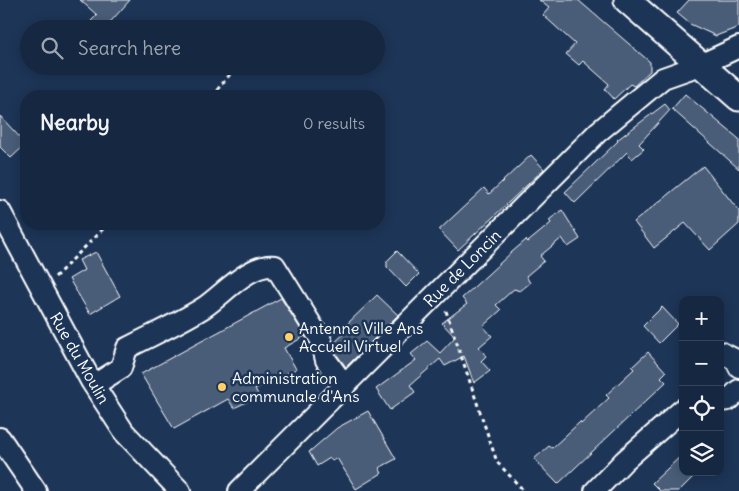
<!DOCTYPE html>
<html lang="en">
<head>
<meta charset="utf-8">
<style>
  body { margin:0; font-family:Delius,sans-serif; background:#1f3048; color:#f1f3f6 }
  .controls { position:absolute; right:15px; bottom:15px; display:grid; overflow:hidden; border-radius:10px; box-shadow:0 2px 12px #0003 }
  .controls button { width:45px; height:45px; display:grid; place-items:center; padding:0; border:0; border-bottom:1px solid #35445a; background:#162841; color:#f1f3f6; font:25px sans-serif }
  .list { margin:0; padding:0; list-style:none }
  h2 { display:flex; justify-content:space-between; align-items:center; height:65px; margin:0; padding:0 20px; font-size:21px }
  h2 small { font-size:16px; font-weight:400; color:#9ea6b1 }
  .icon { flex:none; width:28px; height:28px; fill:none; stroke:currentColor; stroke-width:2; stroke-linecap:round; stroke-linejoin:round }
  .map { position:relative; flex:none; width:739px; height:491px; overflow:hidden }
  .search { position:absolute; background:#162841; box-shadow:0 2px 12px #0003; left:20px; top:20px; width:365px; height:55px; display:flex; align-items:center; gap:12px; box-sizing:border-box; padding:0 18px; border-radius:28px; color:#9ea6b1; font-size:19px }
  .panel { position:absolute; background:#162841; box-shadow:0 2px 12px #0003; left:20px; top:90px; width:365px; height:140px; border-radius:20px }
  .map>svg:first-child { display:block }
</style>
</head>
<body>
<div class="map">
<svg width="739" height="491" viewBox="0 0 739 491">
  <rect width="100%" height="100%" fill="#1d3557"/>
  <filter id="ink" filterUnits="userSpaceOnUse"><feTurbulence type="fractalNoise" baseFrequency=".02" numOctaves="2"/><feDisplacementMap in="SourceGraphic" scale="10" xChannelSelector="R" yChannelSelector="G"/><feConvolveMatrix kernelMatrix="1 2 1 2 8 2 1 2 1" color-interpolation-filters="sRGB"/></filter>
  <g filter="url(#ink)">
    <g fill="#4a5d79" stroke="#fff">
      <path d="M80,0h50l-26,29h-5l-8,-8 6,-6z"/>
      <path d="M539,0h39l72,62v9l-16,15 -4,-2 -16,15 -9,-10 4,-5 -26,-23 -4,4 -13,-11 9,-10 -32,-29 6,-7z"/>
      <path d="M689,0h50v27l-23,9 -26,-12 -13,-11z"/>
      <path d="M685,94l54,45v30l-67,-60z"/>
      <path d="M665,104l5,6 -31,34 5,5 -12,10 -5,-7 -52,51 -10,-11 53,-51 -1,-1z"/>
      <path d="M0,116l26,28 -15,14 -11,-11z"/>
      <path d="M531,155l13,14 -86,81 -19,-20 45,-42 5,6z"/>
      <path d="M703,166l36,45v13l-29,26 -25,-27 -31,25 -20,-26z"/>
      <path d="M562,210l18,29 -12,8 -6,-9 -22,18 4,5 -18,15 4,7 -10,8 -6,-2 -18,16 5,5 -18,16 9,10 -13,11 7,9 -5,5 9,10 -16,12 -10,-27 -19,10 -5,-7 -30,26 5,7 -25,18 -14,-21 40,-29 -5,-6 16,-13 13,12 15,-16 -13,-14 25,-19 -5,-6 50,-46 14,-12 2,2 23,-19 -2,-3z"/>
      <path d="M397,251l22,23 -13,13 -19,-20v-6z"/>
      <path d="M96,252l24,44 -30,18 -21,-35 15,-9 -5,-10z"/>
      <path d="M377,295l21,20 -52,52 -9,-12 -1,-3 2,-2 -4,-7 13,-12 -4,-3z"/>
      <path d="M281,298l24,38 -21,12 12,21 -41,20 4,7 -25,12 -6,-9 -54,30 -33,-55z"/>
      <path d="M662,307l16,17 -19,19 -16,-17z"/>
      <path d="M648,352l18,20 -5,5 5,5 -108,102 -24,-25 15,-13 3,2 28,-26 1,2 28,-26 -3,-3 28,-26 -2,-2z"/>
      <path d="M368,411l28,48 -17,9 3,5 -26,16 -19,-31 -5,3 -2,-3 -13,8 -8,-14 28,-24z"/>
      <path d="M683,454v18h15l-19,19h-19l-8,-8z"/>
    </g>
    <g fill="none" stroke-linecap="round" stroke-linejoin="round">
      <defs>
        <g id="minor">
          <path d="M0,211l91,170 33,51 56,59"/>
          <path d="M720,352l16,8 3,7"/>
          <path d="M94,385l27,-17 6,-20c25,-13 52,-25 76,-40 20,-13 46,-45 72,-42l46,74 5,20 19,26"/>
          <path d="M720,401l8,-1 11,-10"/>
          <path d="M0,438l36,53"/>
          <path d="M239,491l359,-359 65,-54 37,-13 39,-18"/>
          <path d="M595,491l29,-30 59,-52"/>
        </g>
        <path id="major" d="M627,0l112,98"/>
      </defs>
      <use href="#minor" stroke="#fff" stroke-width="24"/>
      <use href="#major" stroke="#fff" stroke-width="29"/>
      <g stroke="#fff" stroke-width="3" stroke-dasharray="4 4" stroke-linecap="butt">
        <path d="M212,96l25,-30"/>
        <path d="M55,277l53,-53"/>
        <path d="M446,311l51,151 27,29"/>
      </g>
      <use href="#minor" stroke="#1d3557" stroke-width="20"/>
      <use href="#major" stroke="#1d3557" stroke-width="25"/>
    </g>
  </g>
  <g fill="#ffd166" stroke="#1d3557" stroke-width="2">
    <circle cx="289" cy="337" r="5"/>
    <circle cx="222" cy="387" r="5"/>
  </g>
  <g text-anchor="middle" stroke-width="5" stroke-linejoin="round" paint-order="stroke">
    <g font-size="16" fill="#fff" stroke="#1d3557">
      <text transform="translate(462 268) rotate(-45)" y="6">Rue de Loncin</text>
      <text transform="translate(80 358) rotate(60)" y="6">Rue du Moulin</text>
    </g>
    <g font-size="16" fill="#fff" stroke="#1d3557" text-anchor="start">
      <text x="299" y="334">Antenne Ville Ans<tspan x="299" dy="18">Accueil Virtuel</tspan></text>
      <text x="232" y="384">Administration<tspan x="232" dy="18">communale d'Ans</tspan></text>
    </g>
  </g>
</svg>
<div class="controls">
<button>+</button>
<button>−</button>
<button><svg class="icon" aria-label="locate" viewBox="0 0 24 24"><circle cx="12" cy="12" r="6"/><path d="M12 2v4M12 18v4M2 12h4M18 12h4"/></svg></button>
<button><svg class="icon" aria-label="layers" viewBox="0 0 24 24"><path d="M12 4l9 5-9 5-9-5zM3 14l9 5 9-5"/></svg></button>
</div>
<div class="search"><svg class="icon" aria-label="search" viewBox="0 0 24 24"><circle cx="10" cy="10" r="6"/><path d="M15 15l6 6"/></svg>Search here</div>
<section class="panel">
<h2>Nearby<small>0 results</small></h2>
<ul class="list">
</ul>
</section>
</div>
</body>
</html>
